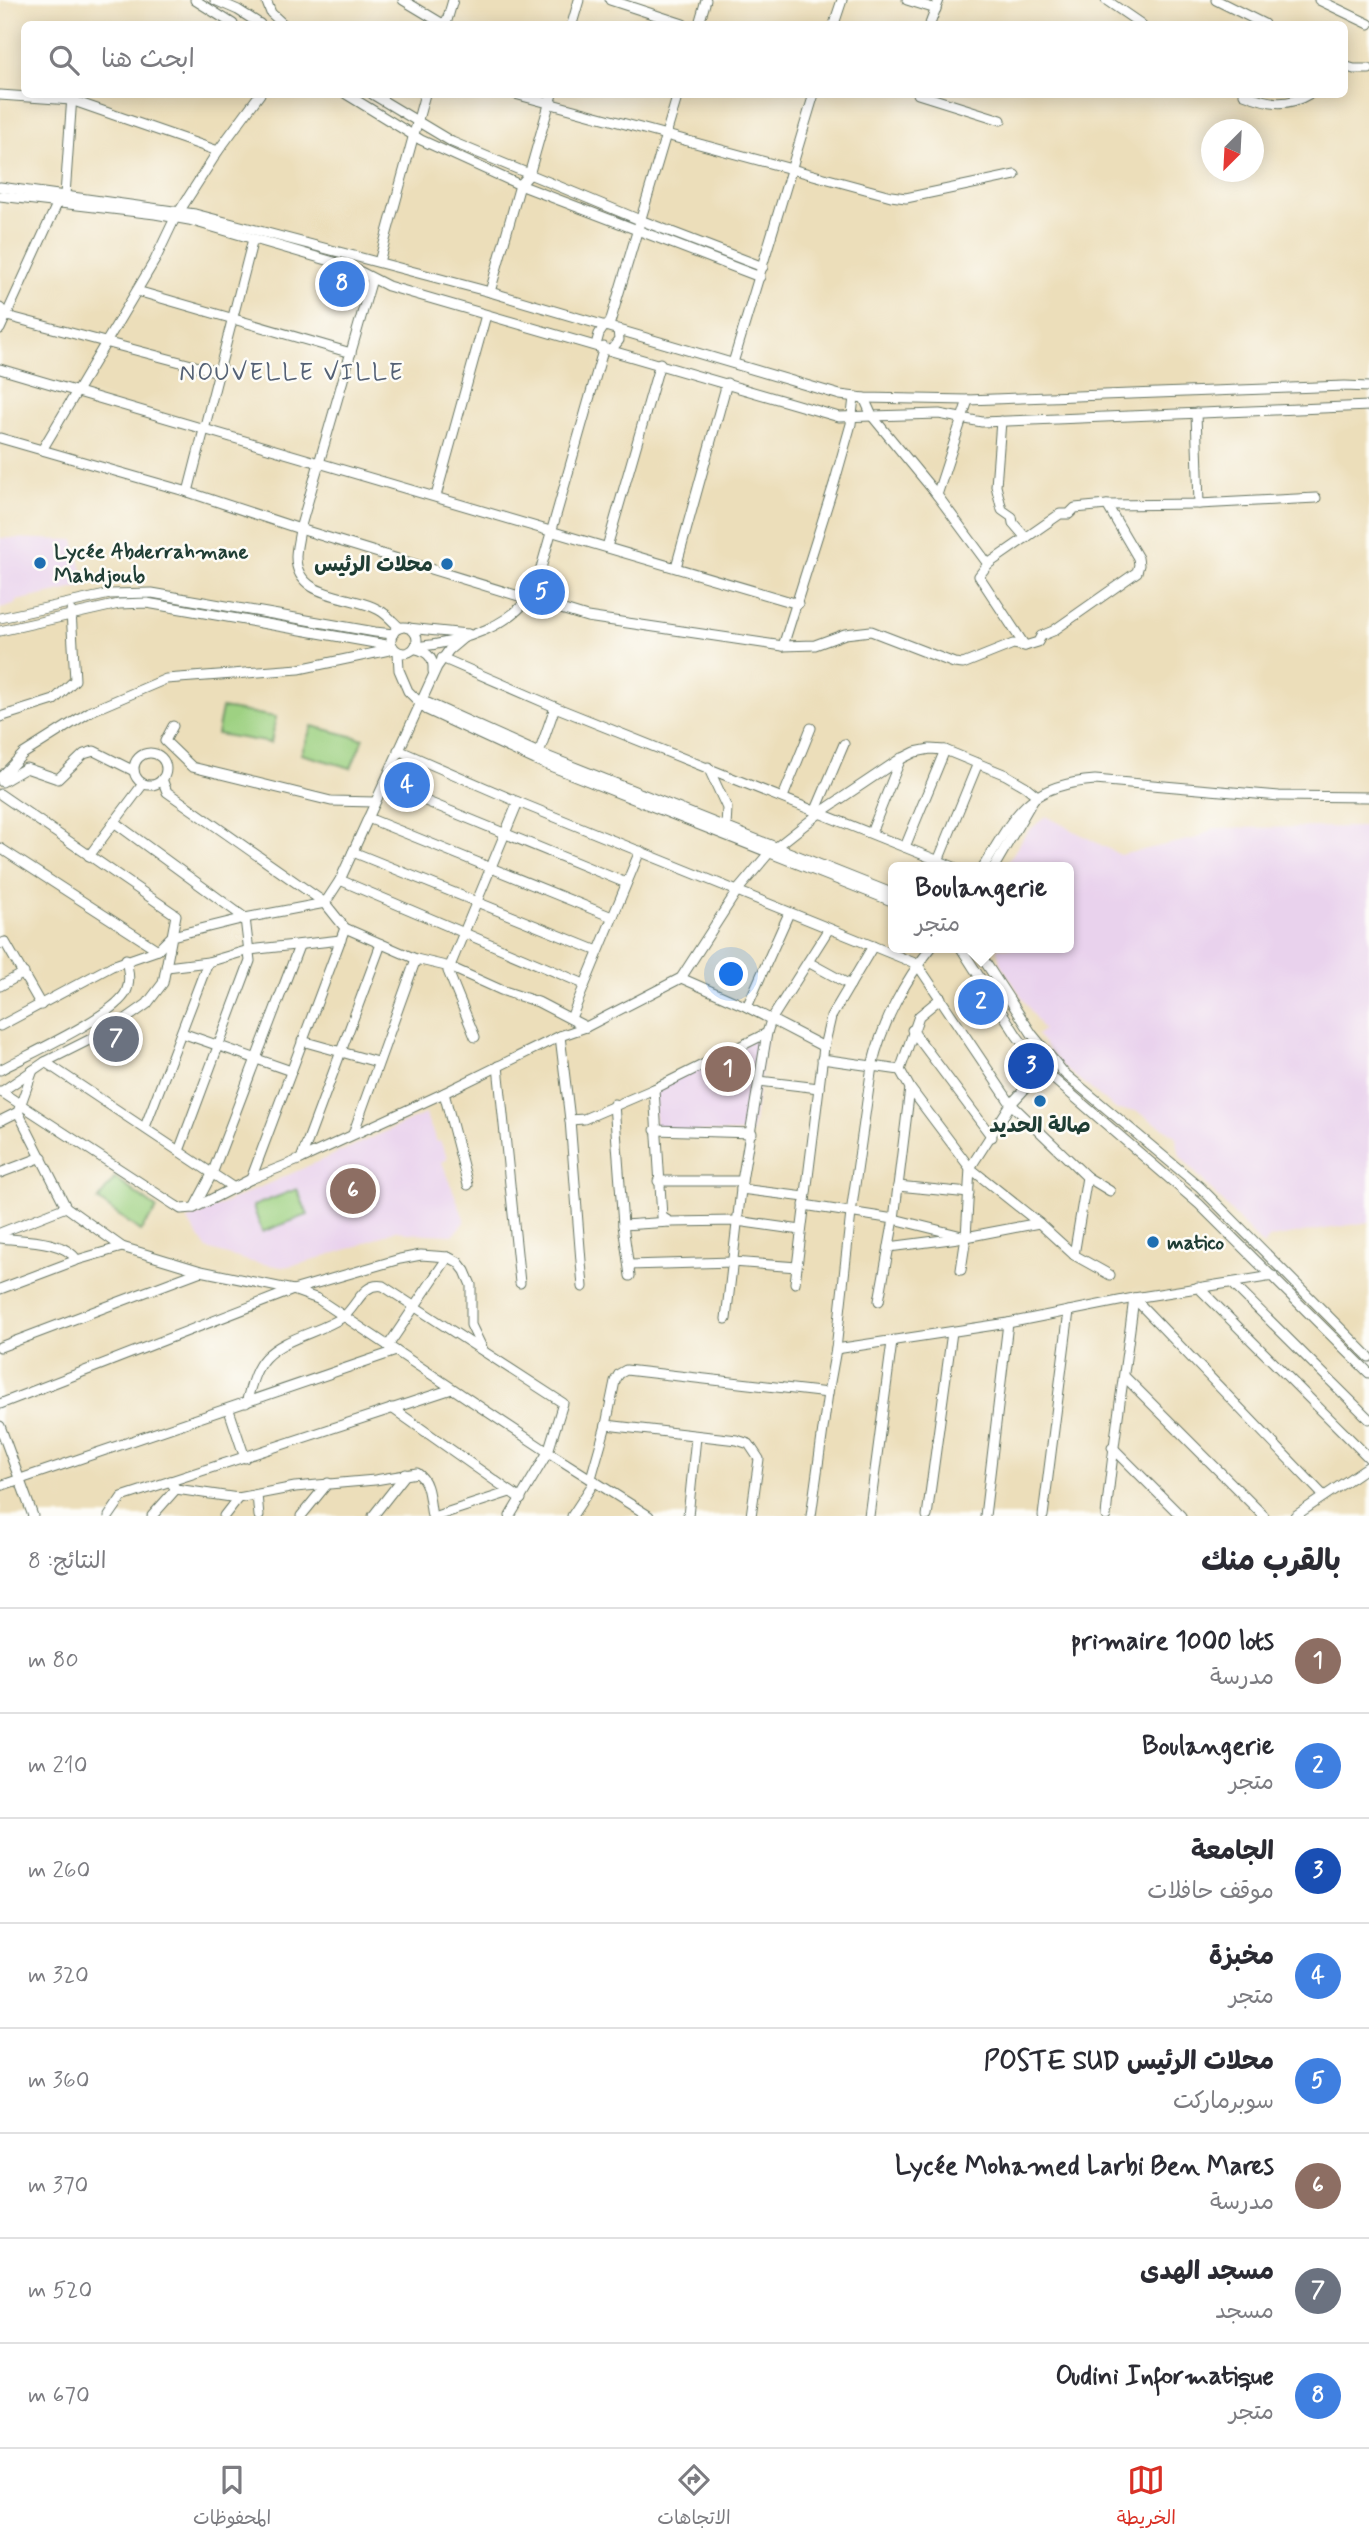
<!DOCTYPE html>
<html lang="ar">
<head>
<meta charset="utf-8">
<style>
  body { margin:0; font-family:Mynerve,"Playpen Sans Arabic",sans-serif; background:#f7f7f7; color:#2b2b33; direction:rtl }
  .compass { position:absolute; left:1201px; top:119px; width:63px; height:63px; border-radius:50%; background:#fff; box-shadow:0 4px 18px #0003; rotate:204deg }
  .you { position:absolute; left:732px; top:975px; width:24px; height:24px; margin:-18px; border:5px solid #fff; border-radius:50%; background:#1a73e8; box-shadow:0 0 0 10px #1a73e833 }
  .badge { display:grid; place-items:center; width:46px; height:46px; border-radius:50%; background:#d93025; color:#fff; font-size:23px; font-weight:700 }
  .pin { position:absolute; translate:-50% -50%; border:4px solid #fff; box-shadow:0 2px 7px #0006 }
  .popup { position:absolute; left:888px; top:862px; width:186px; height:91px; box-sizing:border-box; display:grid; place-content:center; border-radius:10px; background:#fff; filter:drop-shadow(0 2px 5px #0005); font-size:23px; white-space:nowrap; color:#7c7c81 }
  .popup b { font-size:26px; color:#2b2b33 }
  .popup::after { content:''; position:absolute; left:50%; top:100%; margin-left:-14px; border:14px solid transparent; border-top-color:#fff }
  .list { margin:0; padding:0; list-style:none }
  h2 { display:flex; justify-content:space-between; align-items:center; height:91px; margin:0; padding:0 28px; font-size:30px }
  h2 small { font-size:23px; font-weight:400; color:#7c7c81 }
  .list li { display:grid; grid-template-columns:46px 1fr auto; gap:21px; align-items:center; box-sizing:border-box; height:105px; padding:0 28px; border-top:2px solid #e1e1e2 }
  .list b { display:block; font-size:26px; white-space:nowrap }
  .list p { margin:0; font-size:23px; white-space:nowrap; color:#7c7c81 }
  .list em { font-size:23px; font-style:normal; color:#7c7c81 }
  .icon { flex:none; width:38px; height:38px; fill:none; stroke:currentColor; stroke-width:2; stroke-linecap:round; stroke-linejoin:round }
  .map { position:relative; flex:none; width:1369px; height:1516px; overflow:hidden; direction:ltr }
  .search { position:absolute; background:#fff; box-shadow:0 4px 18px #0003; left:21px; right:21px; top:21px; height:77px; display:flex; align-items:center; gap:18px; box-sizing:border-box; padding:0 24px; border-radius:10px; color:#7c7c81; font-size:26px }
  .sheet { height:931px; background:#fff }
  nav { display:flex; justify-content:space-around; align-items:center; box-sizing:border-box; height:98px; border-top:2px solid #e1e1e2; background:#fff; font-size:19px; color:#7c7c81 }
  nav a { display:grid; justify-items:center; gap:4px }
  nav .on { color:#d93025 }
  .map>svg:first-child { display:block }
</style>
</head>
<body>
<div class="map">
<svg width="1369" height="1516" viewBox="0 0 1369 1516">
  <rect width="100%" height="100%" fill="#fdfcf7"/>
  <filter id="ink" filterUnits="userSpaceOnUse"><feTurbulence type="fractalNoise" baseFrequency=".0143" numOctaves="2"/><feDisplacementMap in="SourceGraphic" scale="14" xChannelSelector="R" yChannelSelector="G"/><feConvolveMatrix kernelMatrix="1 2 1 2 8 2 1 2 1" color-interpolation-filters="sRGB"/></filter>
  <filter id="wash" filterUnits="userSpaceOnUse"><feTurbulence type="fractalNoise" baseFrequency=".00686" numOctaves="4" result="noise"/><feDisplacementMap in="SourceGraphic" scale="28" xChannelSelector="R" yChannelSelector="G"/><feGaussianBlur stdDeviation="1.57" result="paint"/><feColorMatrix in="noise" values="0 0 0 0 0 0 0 0 0 0 0 0 0 0 0 0 0 1.4 0 .05"/><feComposite in="paint" operator="in"/></filter>
  <g filter="url(#wash)">
    <rect width="100%" height="100%" fill="#ecdeba"/>
    <g fill="#e9d2ed">
      <path d="M0,538l74,2 12,46 -70,15v3l-16,4z"/>
      <path d="M1046,816l74,39 77,-17 17,-10 155,-1v395l-99,16 -7,8 -83,-90 -4,-20 -39,-25 -20,-1 -55,-44 -25,-31 6,-5 -43,-67 -3,-15h71v-81h-63l21,-34z"/>
      <path d="M767,1033l-15,100 -97,-3 -1,-41z"/>
      <path d="M425,1114l12,28 3,-1 6,13 1,5 -5,3 23,59 -12,14 -46,-2 -11,-3 -38,16 -58,18 -18,3 -30,-5 -45,-13 -20,-29z"/>
    </g>
    <g fill="#9ed182" stroke="#5e875b" stroke-width="2">
      <path d="M222,708l54,9 -5,26 -54,-9z"/>
      <path d="M312,726l51,13 -12,29 -50,-14z"/>
      <path d="M115,1178l42,31 -17,22 -42,-31z"/>
      <path d="M297,1189l11,26 -46,17 -9,-26z"/>
    </g>
  </g>
  <g filter="url(#ink)">
    <g fill="none" stroke-linecap="round" stroke-linejoin="round">
      <defs>
        <g id="minor">
          <path d="M195,0l38,24"/>
          <path d="M215,0l23,10 22,14"/>
          <path d="M266,0l5,13 12,11"/>
          <path d="M403,0l40,24"/>
          <path d="M610,0l73,24"/>
          <path d="M907,0l29,9"/>
          <path d="M1106,0l35,24"/>
          <path d="M1216,0l48,24"/>
          <path d="M1319,0l50,24"/>
          <path d="M446,24l7,-24"/>
          <path d="M572,24l7,-24"/>
          <path d="M699,24l7,-24"/>
          <path d="M834,24l8,-24"/>
          <path d="M930,24l9,-24"/>
          <path d="M1344,66l10,3h15"/>
          <path d="M346,94l75,46 99,45 240,92"/>
          <path d="M372,94l80,48 188,78 123,47"/>
          <path d="M515,94l376,102 15,2 109,-23"/>
          <path d="M918,94l83,26"/>
          <path d="M1244,94c23,9 42,14 65,0"/>
          <path d="M0,95l71,5 147,51"/>
          <path d="M0,187l195,27 295,78 350,103 24,3 104,2 377,-14 24,1"/>
          <path d="M65,195l7,-99"/>
          <path d="M0,196l155,18 34,6 162,47 37,19 451,131 100,-3 43,8 387,-16"/>
          <path d="M379,262l46,-168"/>
          <path d="M372,279l-72,250c-1,9 -4,19 -4,28 0,43 56,37 83,53 8,4 14,12 21,18"/>
          <path d="M137,291l214,62"/>
          <path d="M490,292l30,-107 9,-10 23,-81"/>
          <path d="M0,308l7,8 211,56"/>
          <path d="M609,326l69,-232"/>
          <path d="M0,329l58,-127"/>
          <path d="M596,345l3,-11 6,-9"/>
          <path d="M612,349l7,-9 -1,-11"/>
          <path d="M733,363l81,-269"/>
          <path d="M0,369l798,235"/>
          <path d="M864,398l8,18 65,79 51,69 -9,12 46,70"/>
          <path d="M1196,413l3,91"/>
          <path d="M1001,421l-5,65 6,24 10,7 1,6 13,15"/>
          <path d="M0,438l188,54 112,37 287,88 196,29 32,-1 30,-11 26,-3 83,32 9,1 50,-20 12,2 13,-4 3,-6 12,-5 84,-59 2,-7 -1,-7 -31,-53"/>
          <path d="M42,450l113,-190 20,-42 43,-67 42,-57"/>
          <path d="M188,492l65,-253"/>
          <path d="M937,495l31,-95"/>
          <path d="M436,496l50,-181"/>
          <path d="M607,547l53,-184"/>
          <path d="M988,564l72,-50h9l6,-6 32,-3 92,-1 117,-6"/>
          <path d="M676,567l51,-184"/>
          <path d="M0,618l110,-24 42,-1 223,39 18,2"/>
          <circle cx="404" cy="640" r="13"/>
          <path d="M408,628l59,6"/>
          <path d="M0,631l119,-27 28,-1 245,43"/>
          <path d="M783,646l51,-162 17,-60 3,-27"/>
          <path d="M415,647c43,-4 106,-21 122,-65l67,-235"/>
          <path d="M416,649c12,3 18,9 17,22"/>
          <path d="M398,652l1,18 9,21 19,19 108,50 359,142"/>
          <path d="M442,658l113,49 399,160"/>
          <path d="M419,703h9l111,50 355,141"/>
          <path d="M0,717l54,-17 21,-20 -4,-69"/>
          <path d="M173,726l-8,15 27,26 139,34 44,1"/>
          <path d="M398,750l120,52 399,162 94,140 76,73 23,14"/>
          <path d="M539,753l16,-46"/>
          <circle cx="150" cy="769" r="16"/>
          <path d="M708,767l19,41 -1,19"/>
          <path d="M0,778l23,-24 68,-43 75,-32 133,-10 95,-20"/>
          <path d="M162,779l5,13 158,111 20,25 71,31 34,8 51,23 37,12 48,25"/>
          <path d="M2,782l24,-14 32,11 26,-25 10,-3 40,20"/>
          <path d="M384,784l242,99"/>
          <path d="M0,794l176,121 -4,21 -14,14 -46,16 -112,60"/>
          <path d="M783,797l28,-69"/>
          <path d="M816,810l28,-66"/>
          <path d="M368,818l244,99"/>
          <path d="M114,822l131,96 5,43 -71,190"/>
          <path d="M871,833l30,-75"/>
          <path d="M905,847l40,-97"/>
          <path d="M0,848l158,102"/>
          <path d="M353,852l245,99"/>
          <path d="M89,856l54,-72"/>
          <path d="M938,861l40,-98"/>
          <path d="M983,867c33,-53 43,-82 112,-87l184,16 90,1"/>
          <path d="M994,867l39,-67"/>
          <path d="M340,880l244,104"/>
          <path d="M0,944l5,-2 36,63"/>
          <path d="M961,948l56,88 25,33 157,135 170,169"/>
          <path d="M976,948l56,86 32,39 136,114 169,170"/>
          <path d="M808,962l42,23"/>
          <path d="M167,967l41,-5 41,-12 92,-10"/>
          <path d="M681,978l66,29 77,40"/>
          <path d="M0,986l24,-13"/>
          <path d="M941,998l-22,18 -19,54 10,18 60,80 69,55 35,32"/>
          <path d="M747,1007l42,-94"/>
          <path d="M571,1018l69,-167"/>
          <path d="M912,1030l80,107"/>
          <path d="M182,1033l109,38"/>
          <path d="M560,1036l10,84 13,167"/>
          <path d="M475,1037l-27,-66 70,-169"/>
          <path d="M302,1041l75,21"/>
          <path d="M822,1059l78,11"/>
          <path d="M45,1062l189,126"/>
          <path d="M498,1066l22,217"/>
          <path d="M0,1070c27,-15 114,-54 126,-78 5,-11 2,-22 0,-33"/>
          <path d="M759,1081l60,7"/>
          <path d="M654,1089l8,128 8,5 67,-1 64,9"/>
          <path d="M0,1091l173,113 8,5 13,-1 57,-29 50,-20 143,-66 116,-57 26,-9 95,-49 56,-87 32,-38 52,-41 76,-51 18,-9 15,-3 15,1 61,25 19,11 11,9"/>
          <path d="M1,1092l44,-30 68,-34 34,-24 16,-21 9,-47 73,-18 80,-15 15,-23 97,-213 12,-17 19,-16"/>
          <path d="M444,1093l24,92"/>
          <path d="M614,1104l9,121"/>
          <path d="M18,1112l48,95 56,40 79,24 92,19 25,9 230,153 101,64"/>
          <path d="M570,1120l14,-1 70,-30 113,-56"/>
          <path d="M0,1121l18,-9 15,-42"/>
          <path d="M145,1127l63,-165"/>
          <path d="M655,1130l97,3"/>
          <path d="M353,1134l63,-175"/>
          <path d="M301,1159l80,-215"/>
          <path d="M0,1173l42,-16"/>
          <path d="M1087,1177l-13,78 36,20"/>
          <path d="M251,1179l94,-251"/>
          <path d="M658,1181h84"/>
          <path d="M898,1186l71,7"/>
          <path d="M741,1189l64,8"/>
          <path d="M804,1205l90,14 72,18"/>
          <path d="M194,1208l18,-34 87,-228"/>
          <path d="M0,1233l66,-26"/>
          <path d="M0,1238c23,3 63,1 77,22"/>
          <path d="M889,1247l77,-10 73,-14"/>
          <path d="M629,1265l104,-3 64,5"/>
          <path d="M961,1270l5,-33 4,-69 41,-64 41,-44"/>
          <path d="M630,1276l-7,-51 47,-3"/>
          <path d="M795,1283l29,-236 7,-30 42,-71"/>
          <path d="M1232,1283l137,136"/>
          <path d="M1198,1287l171,171"/>
          <path d="M0,1289l77,-29 45,-13"/>
          <path d="M1134,1298l190,198"/>
          <path d="M879,1301l15,-82 16,-131"/>
          <path d="M726,1319l16,-138 25,-148 4,-13 57,-90"/>
          <path d="M388,1346l60,-89"/>
          <path d="M0,1347l201,-76"/>
          <path d="M836,1349l172,-26 126,-25 139,-22"/>
          <path d="M1125,1377l139,139"/>
          <path d="M246,1403c5,-16 8,-33 19,-45 20,-21 54,-25 78,-41 14,-10 19,-35 40,-31l180,117 -15,49 -38,64"/>
          <path d="M0,1404l293,-114 107,-31 21,-4 27,2 10,5 7,9 6,14v40l12,25"/>
          <path d="M392,1408l129,91"/>
          <path d="M229,1410l16,48"/>
          <path d="M606,1425l131,15 12,4 10,15 -8,57"/>
          <path d="M0,1426l33,90"/>
          <path d="M1112,1447l69,69"/>
          <path d="M591,1478l15,-53 9,-44 4,-7 7,-4 202,23"/>
          <path d="M170,1481l6,8 62,9 57,-11 80,-7 42,-7c13,8 12,29 15,43"/>
          <path d="M0,1486l396,-135"/>
          <path d="M257,1495l2,21"/>
          <path d="M109,1516l13,-19 330,-108"/>
          <path d="M152,1516l24,-27"/>
          <path d="M224,1516l14,-18"/>
          <path d="M301,1516l27,-33"/>
          <path d="M373,1516l33,-42"/>
          <path d="M436,1516l74,-24"/>
          <path d="M572,1516l23,-35"/>
          <path d="M688,1516l8,-79"/>
          <path d="M811,1516l17,-123 8,-44 15,-136 21,-147c10,-42 32,-85 59,-118"/>
          <path d="M869,1516l23,-174"/>
          <path d="M927,1516l25,-184"/>
          <path d="M985,1516l23,-193"/>
          <path d="M1043,1516l26,-205"/>
          <path d="M1106,1516c7,-73 19,-145 28,-218"/>
          <path d="M1295,1516l74,-50"/>
        </g>
      </defs>
      <use href="#minor" stroke="#677563" stroke-width="11"/>
      <use href="#minor" stroke="#fff" stroke-width="9"/>
    </g>
  </g>
  <g fill="#1f6fb2" stroke="#fdfcf7" stroke-width="2.5">
    <circle cx="40" cy="563" r="7"/>
    <circle cx="447" cy="564" r="7"/>
    <circle cx="1040" cy="1101" r="7"/>
    <circle cx="1153" cy="1242" r="7"/>
  </g>
  <g text-anchor="middle" stroke-width="5" stroke-linejoin="round" paint-order="stroke">
    <g font-size="21" font-weight="bold" fill="#1f3d34" stroke="#fdfcf7" text-anchor="start">
      <text x="54" y="558">Lycée Abderrahmane<tspan x="54" dy="24">Mahdjoub</tspan></text>
      <text x="433" y="571" text-anchor="end">محلات الرئيس</text>
      <text x="1040" y="1132" text-anchor="middle">صالة الحديد</text>
      <text x="1167" y="1249">matico</text>
    </g>
    <g font-size="24" letter-spacing="2" fill="#546175" stroke="#fdfcf7">
      <text x="292" y="380">NOUVELLE VILLE</text>
    </g>
  </g>
</svg>
<svg class="compass" viewBox="-18 -18 36 36"><path d="M0-13l5 13h-10z" fill="#e53935"/><path d="M0 13l5-13h-10z" fill="#7c7c81"/></svg>
<div class="you"></div>
<div class="pin badge" style="left:728px;top:1069px;background:#8d6e63">1</div>
<div class="pin badge" style="left:981px;top:1002px;background:#3f7fe0">2</div>
<div class="popup"><b>Boulangerie</b>متجر</div>
<div class="pin badge" style="left:1031px;top:1066px;background:#1a4fb4">3</div>
<div class="pin badge" style="left:407px;top:785px;background:#3f7fe0">4</div>
<div class="pin badge" style="left:542px;top:592px;background:#3f7fe0">5</div>
<div class="pin badge" style="left:353px;top:1191px;background:#8d6e63">6</div>
<div class="pin badge" style="left:116px;top:1039px;background:#6b7280">7</div>
<div class="pin badge" style="left:342px;top:284px;background:#3f7fe0">8</div>
<div class="search"><svg class="icon" aria-label="search" viewBox="0 0 24 24"><circle cx="10" cy="10" r="6"/><path d="M15 15l6 6"/></svg>ابحث هنا</div>
</div>
<section class="sheet">
<h2>بالقرب منك<small>النتائج: 8</small></h2>
<ul class="list">
<li><span class="badge" style="background:#8d6e63">1</span><div><b>primaire 1000 lots</b><p>مدرسة</p></div><em>80 m</em></li>
<li><span class="badge" style="background:#3f7fe0">2</span><div><b>Boulangerie</b><p>متجر</p></div><em>210 m</em></li>
<li><span class="badge" style="background:#1a4fb4">3</span><div><b>الجامعة</b><p>موقف حافلات</p></div><em>260 m</em></li>
<li><span class="badge" style="background:#3f7fe0">4</span><div><b>مخبزة</b><p>متجر</p></div><em>320 m</em></li>
<li><span class="badge" style="background:#3f7fe0">5</span><div><b>محلات الرئيس POSTE SUD</b><p>سوبرماركت</p></div><em>360 m</em></li>
<li><span class="badge" style="background:#8d6e63">6</span><div><b>Lycée Mohamed Larbi Ben Mares</b><p>مدرسة</p></div><em>370 m</em></li>
<li><span class="badge" style="background:#6b7280">7</span><div><b>مسجد الهدى</b><p>مسجد</p></div><em>520 m</em></li>
<li><span class="badge" style="background:#3f7fe0">8</span><div><b>Oudini Informatique</b><p>متجر</p></div><em>670 m</em></li>
</ul>
</section>
<nav>
<a class="on"><svg class="icon" aria-label="map" viewBox="0 0 24 24"><path d="M3 6l6-2 6 2 6-2v14l-6 2-6-2-6 2zM9 4v14M15 6v14"/></svg>الخريطة</a>
<a><svg class="icon" aria-label="directions" viewBox="0 0 24 24"><path d="M12 3l9 9-9 9-9-9zM9 14v-3h6M13 9l2 2-2 2"/></svg>الاتجاهات</a>
<a><svg class="icon" aria-label="saved" viewBox="0 0 24 24"><path d="M7 4h10v16l-5-4-5 4z"/></svg>المحفوظات</a>
</nav>
</body>
</html>
